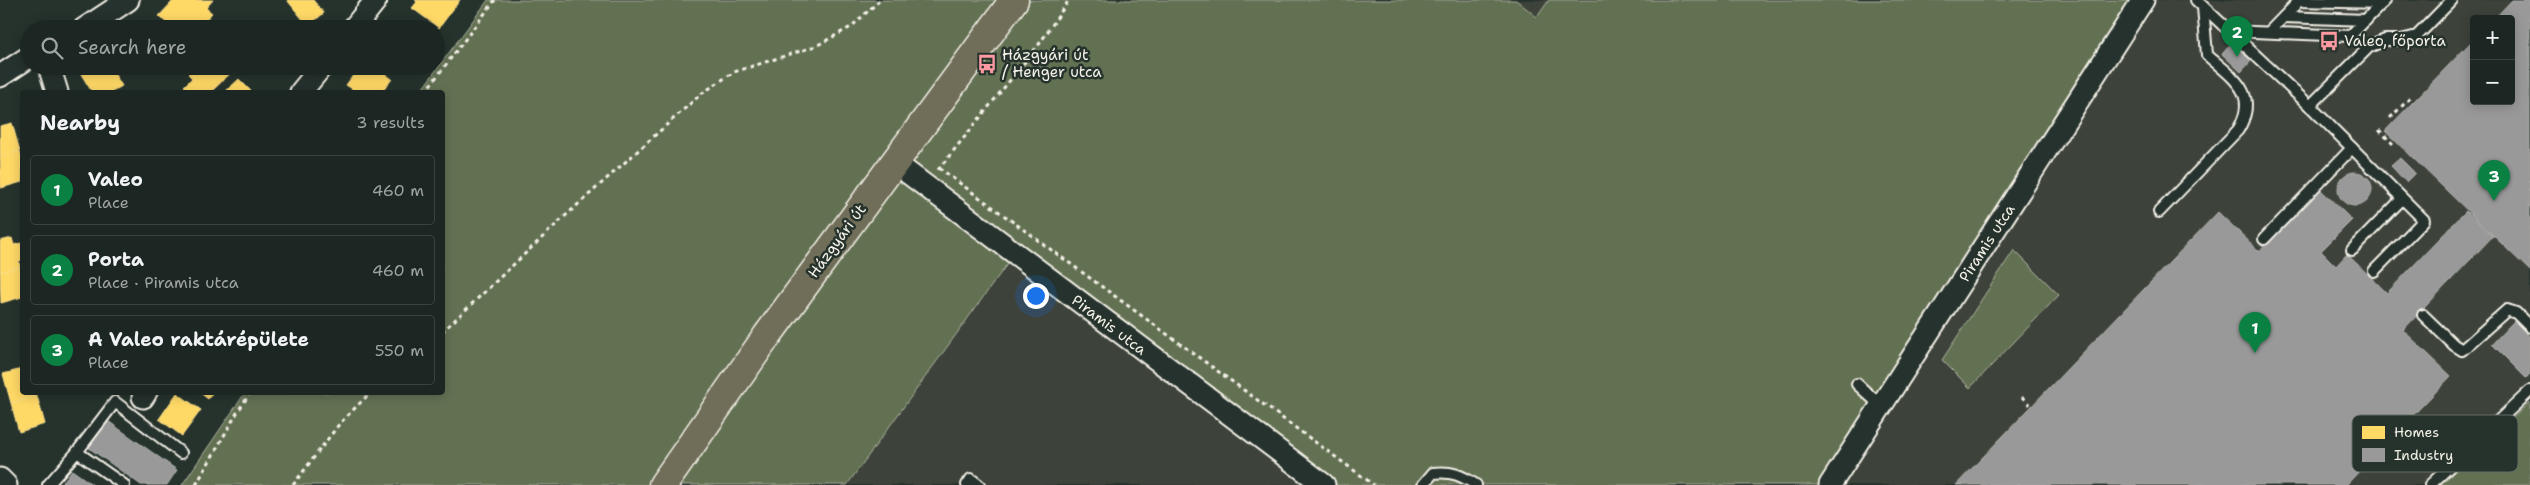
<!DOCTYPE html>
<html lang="en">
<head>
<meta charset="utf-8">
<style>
  body { margin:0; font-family:"Shantell Sans",sans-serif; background:#252e2a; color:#f1f3f6 }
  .controls { position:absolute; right:15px; top:15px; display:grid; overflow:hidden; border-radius:5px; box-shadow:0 2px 12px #0003 }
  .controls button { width:45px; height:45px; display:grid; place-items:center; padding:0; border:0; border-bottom:1px solid #3a4340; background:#1c2622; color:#f1f3f6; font:25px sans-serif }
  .you { position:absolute; left:1035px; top:295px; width:18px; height:18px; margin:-12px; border:4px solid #fff; border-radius:50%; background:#1a73e8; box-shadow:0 0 0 8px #1a73e833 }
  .badge { display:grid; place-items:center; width:32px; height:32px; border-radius:50%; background:#0b8043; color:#fff; font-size:16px; font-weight:700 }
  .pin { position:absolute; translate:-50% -41px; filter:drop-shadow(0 1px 2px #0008) }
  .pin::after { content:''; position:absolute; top:26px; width:18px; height:15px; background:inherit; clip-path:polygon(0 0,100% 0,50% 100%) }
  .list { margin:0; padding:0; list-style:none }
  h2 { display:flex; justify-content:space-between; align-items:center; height:65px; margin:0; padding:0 20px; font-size:21px }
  h2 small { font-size:16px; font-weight:400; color:#a0a5a5 }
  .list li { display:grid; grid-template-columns:32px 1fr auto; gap:15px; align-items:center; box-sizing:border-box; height:70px; margin:0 10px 10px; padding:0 10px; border:1px solid #3a4340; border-radius:5px }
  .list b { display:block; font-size:19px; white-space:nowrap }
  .list p { margin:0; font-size:16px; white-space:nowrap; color:#a0a5a5 }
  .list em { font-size:16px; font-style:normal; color:#a0a5a5 }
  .icon { flex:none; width:28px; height:28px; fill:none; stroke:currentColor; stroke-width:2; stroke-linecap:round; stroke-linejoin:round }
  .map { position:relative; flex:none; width:2530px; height:485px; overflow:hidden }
  .search { position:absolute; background:#1c2622; box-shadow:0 2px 12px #0003; left:20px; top:20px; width:425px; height:55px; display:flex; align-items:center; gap:12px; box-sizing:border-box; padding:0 18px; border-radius:28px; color:#a0a5a5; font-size:19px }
  .panel { position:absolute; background:#1c2622; box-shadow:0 2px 12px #0003; left:20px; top:90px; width:425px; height:305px; border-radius:5px }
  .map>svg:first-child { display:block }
</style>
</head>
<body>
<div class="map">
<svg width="2530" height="485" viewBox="0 0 2530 485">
  <rect width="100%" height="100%" fill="#26332d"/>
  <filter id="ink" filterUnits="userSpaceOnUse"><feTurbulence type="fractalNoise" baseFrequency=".02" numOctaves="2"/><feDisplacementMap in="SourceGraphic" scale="10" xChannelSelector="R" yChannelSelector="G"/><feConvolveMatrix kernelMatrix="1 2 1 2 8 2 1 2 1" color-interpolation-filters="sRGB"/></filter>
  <g filter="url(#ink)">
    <g fill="#3c433a" fill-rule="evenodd">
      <path d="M1516,0h33l-12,17z"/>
      <path d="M2140,0h390v485h-703zM2474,19h37v82h-37z"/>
      <path d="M1013,256l309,229h-475z"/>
    </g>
    <g fill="#647152" stroke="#acb19d">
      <path d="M488,0h1028l21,17 12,-17h591l-313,485h-505l-309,-229 -166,229h-665l63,-92 197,-1v-300h-22z"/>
      <path d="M2014,250l45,45 -89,93 -28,-28z"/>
      <path d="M2530,402v83h-90z"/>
    </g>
    <g fill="#ffd966" stroke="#fce08d">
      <path d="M174,0h39l-7,8 6,5 -15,16h-24l-14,-13z"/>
      <path d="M287,0h26l11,13 -16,13z"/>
      <path d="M415,0h45l-21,28 -27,-20 5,-6z"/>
      <path d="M277,21l9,8h-16z"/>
      <path d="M399,23l8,6h-12z"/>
      <path d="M76,66h38l-3,2 11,18 -10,6h-20z"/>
      <path d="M197,66h39l1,1 -26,25h-20l-7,-6 8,-8 -4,-4z"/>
      <path d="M360,66h15l17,13 -10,13h-25l-11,-7z"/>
      <path d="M239,79l13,13h-27z"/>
      <path d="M12,123l8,28 -20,6v-31z"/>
      <path d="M20,151l2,7v24l-21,6 -1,-31z"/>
      <path d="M12,238l2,7 7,-2 1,17 -3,1 1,6 -20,5v-31z"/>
      <path d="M20,267l2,30 -21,6 -1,-31z"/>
      <path d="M22,369v23h14l1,4 -26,7 -8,-29z"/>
      <path d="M199,392h14l-5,7z"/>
      <path d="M177,393l24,17 -19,26 -23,-17z"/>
      <path d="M37,396l8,28 -26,8 -8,-29z"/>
    </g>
    <g fill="#999" stroke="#b4b3b1">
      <path d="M2512,0h18v271l-145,-140 89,-92v62h37v-82h-17z"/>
      <path d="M2233,42l19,18 -11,12 -19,-18z"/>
      <path d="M2400,158l15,15 -9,9 -15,-16z"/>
      <circle cx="2355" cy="189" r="17"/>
      <path d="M2319,188l33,32 -31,31 15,15 11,-12 40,39 79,-82 27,25 -90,94 48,46 -105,109h-390l262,-273 41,39z"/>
      <path d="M2514,321l16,16v37l-4,4 -34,-34z"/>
      <path d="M108,421l69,49 -10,15h-26l-52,-37z"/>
      <path d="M72,470l21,15h-32z"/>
    </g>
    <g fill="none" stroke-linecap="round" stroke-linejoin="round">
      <defs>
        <g id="service">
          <path d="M2196,0l114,106 114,114 -50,51"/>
          <path d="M2299,1l84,2"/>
          <path d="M2284,17l82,3"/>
          <path d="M2230,31l120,5 35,-36"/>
          <path d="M2269,32l31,-32"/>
          <path d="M2310,106l59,-59 16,-7h16l16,-4 35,-36"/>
          <path d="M2159,212l79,-82c22,-37 -5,-52 -31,-75l-4,-48"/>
          <path d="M2264,239l88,-91"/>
          <path d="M2352,250l50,-51"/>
          <path d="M2423,315l31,30 8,5 45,-40 9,3 14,14"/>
          <path d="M1857,384l24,22"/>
          <path d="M77,452l47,33"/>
          <path d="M48,485l29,-33 38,-50 66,51"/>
          <path d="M967,485l4,-6 8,6"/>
          <path d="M1423,485l10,-12c19,-2 28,2 43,12"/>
          <path d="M2430,485l100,-94"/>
        </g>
        <g id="minor">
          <path d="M84,29l44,-29"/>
          <path d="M353,29l23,-29"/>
          <path d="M49,66l8,26"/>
          <path d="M0,76l29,-19"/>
          <path d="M301,92l21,-26"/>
          <path d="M895,163l429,322"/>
          <path d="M143,397l3,-5"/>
          <path d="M0,479l6,6"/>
          <path d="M1830,485l313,-485"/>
        </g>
        <path id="primary" d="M663,485l104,-149 247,-336"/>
      </defs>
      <use href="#service" stroke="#f4f1e8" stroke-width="14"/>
      <use href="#minor" stroke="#f4f1e8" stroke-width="25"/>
      <use href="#primary" stroke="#f4f1e8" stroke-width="31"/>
      <g stroke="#f4f1e8" stroke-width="3" stroke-dasharray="4 4" stroke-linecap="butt">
        <path d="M425,92l70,-92"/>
        <path d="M2390,118l21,-21"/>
        <path d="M2379,130l14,14"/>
        <path d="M939,168l435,317"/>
        <path d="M938,170l102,-127 29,-43"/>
        <path d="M442,332l121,-114 138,-124 33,-22 82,-26 35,-19 29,-27"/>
        <path d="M2022,397l8,8"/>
        <path d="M196,485l42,-74 13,-19"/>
        <path d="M293,485l47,-62 31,-31"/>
      </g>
      <use href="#service" stroke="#26332d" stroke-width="10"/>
      <use href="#minor" stroke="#26332d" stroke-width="21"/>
      <use href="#primary" stroke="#706e59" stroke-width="28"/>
    </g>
  </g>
  <defs>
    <symbol id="bus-bare" viewBox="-9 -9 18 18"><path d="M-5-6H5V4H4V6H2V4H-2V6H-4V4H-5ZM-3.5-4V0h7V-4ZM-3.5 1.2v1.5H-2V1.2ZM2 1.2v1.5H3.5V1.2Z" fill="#ff9aa2" stroke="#26332d" stroke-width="2.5" paint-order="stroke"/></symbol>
  </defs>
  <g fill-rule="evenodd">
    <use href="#bus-bare" x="2315" y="27" width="28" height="28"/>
    <use href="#bus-bare" x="973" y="50" width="28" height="28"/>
  </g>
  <g text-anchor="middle" stroke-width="5" stroke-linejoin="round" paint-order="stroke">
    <g font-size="15" fill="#f4f1e8" stroke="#26332d" text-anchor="start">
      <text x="2344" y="46">Valeo, főporta</text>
      <text x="1002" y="60">Házgyári út<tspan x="1002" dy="17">/ Henger utca</tspan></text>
    </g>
    <g font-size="15" fill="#f4f1e8" stroke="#26332d">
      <text transform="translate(837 241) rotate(-54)" y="5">Házgyári út</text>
      <text transform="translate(1987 243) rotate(-57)" y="5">Piramis utca</text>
      <text transform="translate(1109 325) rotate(37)" y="5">Piramis utca</text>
    </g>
  </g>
  <rect x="2352" y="415" width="166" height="57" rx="8" fill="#26332d" stroke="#646c65" stroke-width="1"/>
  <rect x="2362" y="426" width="23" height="13" fill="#ffd966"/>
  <rect x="2362" y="448" width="23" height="14" fill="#999"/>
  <g font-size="14" fill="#f4f1e8">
    <text x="2394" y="437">Homes</text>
    <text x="2394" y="460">Industry</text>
  </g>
</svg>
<div class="controls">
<button>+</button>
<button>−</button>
</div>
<div class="you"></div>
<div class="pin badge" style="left:2255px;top:353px">1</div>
<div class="pin badge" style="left:2237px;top:57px">2</div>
<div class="pin badge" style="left:2494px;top:201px">3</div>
<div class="search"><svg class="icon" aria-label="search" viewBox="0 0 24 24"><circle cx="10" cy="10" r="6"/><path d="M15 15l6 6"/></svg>Search here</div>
<section class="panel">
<h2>Nearby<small>3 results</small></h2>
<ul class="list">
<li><span class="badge">1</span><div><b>Valeo</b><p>Place</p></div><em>460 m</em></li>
<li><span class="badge">2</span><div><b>Porta</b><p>Place · Piramis utca</p></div><em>460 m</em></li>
<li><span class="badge">3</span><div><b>A Valeo raktárépülete</b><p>Place</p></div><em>550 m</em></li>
</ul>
</section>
</div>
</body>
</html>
